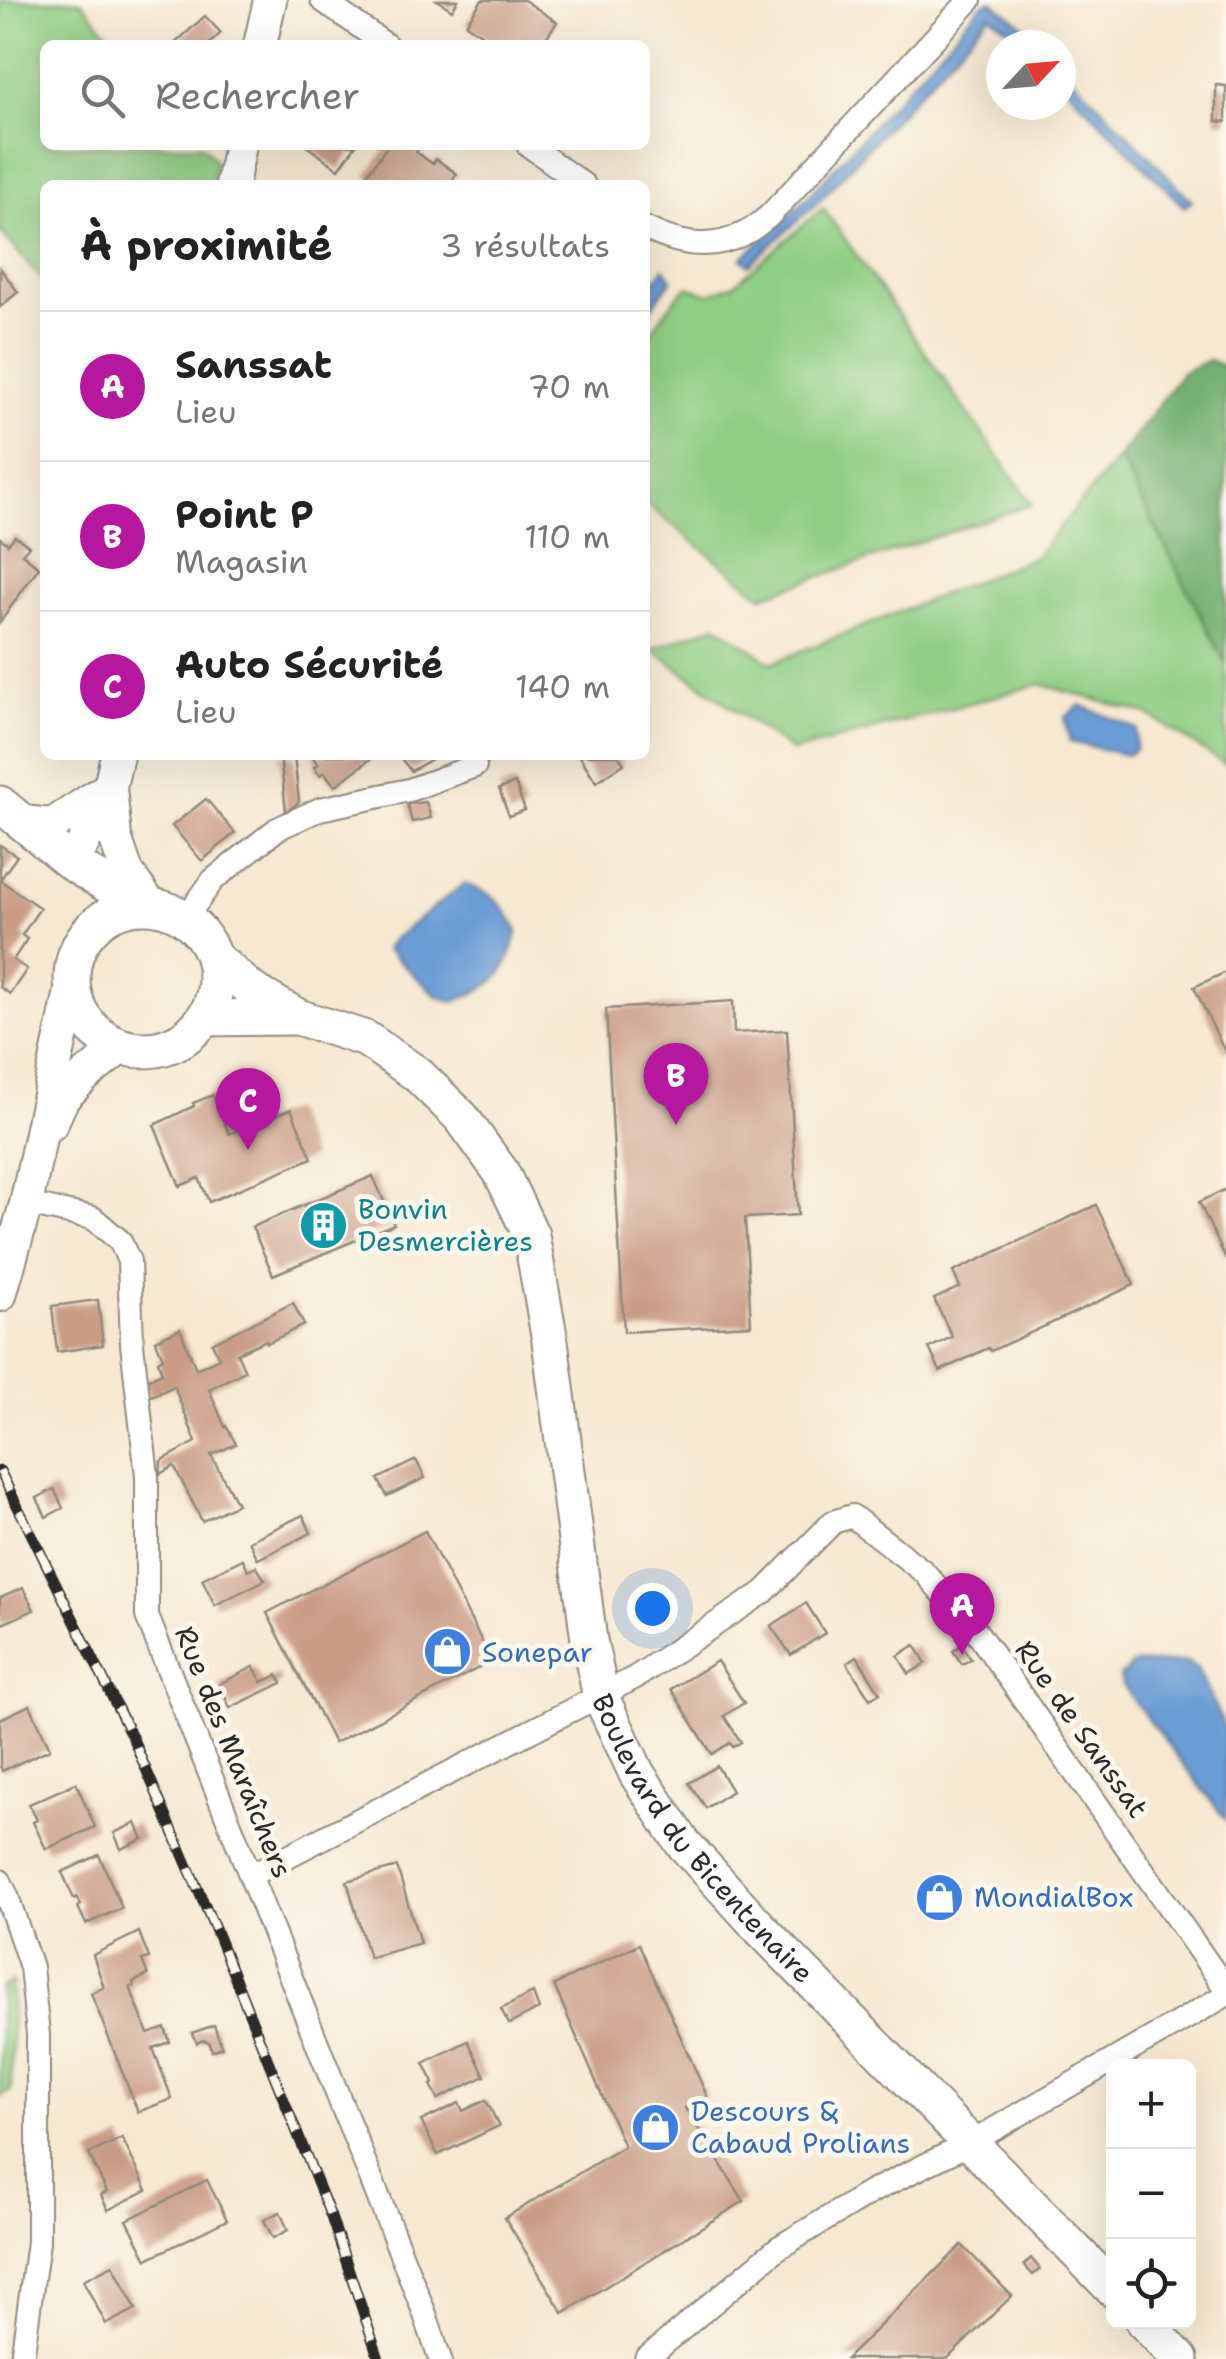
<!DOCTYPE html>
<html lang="fr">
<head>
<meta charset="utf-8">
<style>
  body { margin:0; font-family:"Shantell Sans",sans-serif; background:#f2f2f2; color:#222 }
  .controls { position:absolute; right:30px; bottom:30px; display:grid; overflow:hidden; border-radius:15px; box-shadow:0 10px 40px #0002 }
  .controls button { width:90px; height:90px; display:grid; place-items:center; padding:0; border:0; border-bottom:2px solid #e0e0e0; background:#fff; color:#222; font:50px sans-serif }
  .compass { position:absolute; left:986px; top:30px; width:90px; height:90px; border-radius:50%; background:#fff; box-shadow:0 10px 40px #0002; rotate:64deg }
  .you { position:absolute; left:652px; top:1608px; width:35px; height:35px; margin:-25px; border:8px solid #fff; border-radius:50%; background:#1a73e8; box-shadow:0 0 0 15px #1a73e833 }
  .badge { display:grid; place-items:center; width:65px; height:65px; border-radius:50%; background:#b5179e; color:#fff; font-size:32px; font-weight:700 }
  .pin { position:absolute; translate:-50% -82px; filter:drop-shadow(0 2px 5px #0008) }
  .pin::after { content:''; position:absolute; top:52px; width:35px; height:30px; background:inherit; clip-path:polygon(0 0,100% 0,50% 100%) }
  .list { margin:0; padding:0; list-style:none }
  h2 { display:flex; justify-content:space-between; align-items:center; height:130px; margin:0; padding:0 40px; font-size:42px }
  h2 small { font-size:32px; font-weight:400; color:#767676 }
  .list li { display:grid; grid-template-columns:65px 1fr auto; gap:30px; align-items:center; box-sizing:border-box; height:150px; padding:0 40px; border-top:2px solid #e0e0e0 }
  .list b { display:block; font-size:38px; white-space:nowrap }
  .list p { margin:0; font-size:32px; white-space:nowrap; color:#767676 }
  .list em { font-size:32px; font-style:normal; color:#767676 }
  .icon { flex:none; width:55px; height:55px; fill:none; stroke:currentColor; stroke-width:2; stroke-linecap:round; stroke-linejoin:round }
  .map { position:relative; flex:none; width:1226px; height:2359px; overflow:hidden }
  .search { position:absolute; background:#fff; box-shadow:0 10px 40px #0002; left:40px; top:40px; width:610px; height:110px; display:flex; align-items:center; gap:25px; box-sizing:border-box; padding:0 35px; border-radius:15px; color:#767676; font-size:38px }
  .panel { position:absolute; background:#fff; box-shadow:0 10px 40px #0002; left:40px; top:180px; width:610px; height:580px; border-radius:15px }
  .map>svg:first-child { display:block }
</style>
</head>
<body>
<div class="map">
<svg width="1226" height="2359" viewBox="0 0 1226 2359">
  <rect width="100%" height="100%" fill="#fbf7ec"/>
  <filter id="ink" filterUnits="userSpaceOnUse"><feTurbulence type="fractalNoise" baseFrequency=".01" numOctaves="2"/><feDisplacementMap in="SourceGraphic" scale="20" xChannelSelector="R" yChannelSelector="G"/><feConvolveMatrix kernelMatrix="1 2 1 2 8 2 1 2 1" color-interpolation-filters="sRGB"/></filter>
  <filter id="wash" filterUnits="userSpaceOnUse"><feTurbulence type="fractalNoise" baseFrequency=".0048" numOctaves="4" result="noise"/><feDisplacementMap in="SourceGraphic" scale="40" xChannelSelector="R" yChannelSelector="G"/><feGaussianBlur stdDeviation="2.25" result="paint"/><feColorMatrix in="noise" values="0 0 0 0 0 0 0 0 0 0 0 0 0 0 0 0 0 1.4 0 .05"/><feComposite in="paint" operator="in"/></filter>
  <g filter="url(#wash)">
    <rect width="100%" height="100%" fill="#f7e8d2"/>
    <g fill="#90ce84" stroke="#5e7c58" stroke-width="2.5">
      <path d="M0,0h80l38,45h-73v100h157l14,17 -5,23h-166v98l-45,-52z"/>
      <path d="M823,208l209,296 -270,92 -117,-93v-163l29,-40 13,-13 23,7 25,-10z"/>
      <path d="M1119,457l107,207v101l-79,-51 -107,-30 -248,68 -140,-103 64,-24 56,38 263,-106z"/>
      <path d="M12,1982l-1,109 -11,6v-109z"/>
    </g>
    <path fill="#74b172" stroke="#506e4e" stroke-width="2.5" d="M1209,360l17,7v297l-107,-207 64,-85z"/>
    <g fill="#6a9cd5" stroke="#4a6480" stroke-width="2.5">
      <path d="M991,1l31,23 20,21h-17l-13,-14 -22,-16 -172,187 -69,63 -7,-7 66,-61 174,-193z"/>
      <path d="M1061,65l131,136 -8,6 -123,-125z"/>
      <path d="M664,268l8,11 -27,38v-24z"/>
      <path d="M1080,705l57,24 -2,21 -8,5 -57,-13 -5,-24z"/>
      <path d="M464,884c29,8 40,21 54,46 -14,49 -18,52 -64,72l-17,-6 -51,-47 6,-9z"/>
      <path d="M1187,1662l10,6 29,63v89l-104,-135 -2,-8 13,-13z"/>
    </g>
    <g id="blocks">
      <g fill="#ca9c86">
        <path d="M437,0h21l-6,10z"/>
        <path d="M482,0h42l33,22 -16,23h-44l-31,-21z"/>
        <path d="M205,16l16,17 -13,12h-35z"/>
        <path d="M1216,85l10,1v36l-10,-1z"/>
        <path d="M305,145h51l-17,24z"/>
        <path d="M388,145h33l-5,7 17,12 3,-5 21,15 -9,11h-70l-12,-9z"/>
        <path d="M0,268l18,24 -18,15z"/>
        <path d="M15,536l14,10 -7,8 17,13 -39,55v-84l8,6z"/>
        <path d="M280,755h14l5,47 -13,10z"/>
        <path d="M311,755h65l-41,31 -11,-14 -4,3 -6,-8 4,-3z"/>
        <path d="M398,755h41l-28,16z"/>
        <path d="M579,755h39l6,9 -28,18z"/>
        <path d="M515,783l10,27 -16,6 -10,-27z"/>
        <path d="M206,799l29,34 -33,28 -30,-35z"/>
        <path d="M426,802l5,16 -19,4 -5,-18z"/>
        <path d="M0,845l17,11 -17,24 40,28 -18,27 5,4 -14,21 14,9 -17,25 -10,-7z"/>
        <path d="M1226,972v82l-32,-67z"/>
        <path d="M733,1001l1,32 53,-3 11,185 -53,3 6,107 -127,7 -18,-323z"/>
        <path d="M213,1095l16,39 62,-25 21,49 -103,44 -10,-24 -19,8 -26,-61 40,-19 -1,-3z"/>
        <path d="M373,1176l21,48 -121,51 -21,-48z"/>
        <path d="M1226,1189v70l-27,-57z"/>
        <path d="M1096,1205l38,80 -143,66 -3,-3 -48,23 -11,-23 23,-11 -18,-38 26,-12 -7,-15z"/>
        <path d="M98,1300l5,45 -46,7 -5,-46z"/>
        <path d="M293,1303l11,22 -37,18 -1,-3 -29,13 8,18 -36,18 16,38 1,-1 10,18 -25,11 26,49 -35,17 -28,-55 -14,8 1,-13 35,-19 -22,-56 -25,11 -3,-17 16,-7 -4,-12 5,-3 -8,-18 25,-11 16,40 23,-11 -7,-15z"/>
        <path d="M416,1460l9,18 -38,18 -9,-17z"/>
        <path d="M54,1489l9,19 -17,9 -9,-19z"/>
        <path d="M303,1515l8,18 -53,26 -9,-18z"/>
        <path d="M425,1531l67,130 -158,82 -67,-130z"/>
        <path d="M243,1559l5,11 8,-4 9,14 -50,25 -13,-26z"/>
        <path d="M23,1588l11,22 -34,15v-27z"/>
        <path d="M806,1603l19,30 -34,22 -20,-29z"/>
        <path d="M915,1645l11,18 -17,11 -11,-18z"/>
        <path d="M961,1645l10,14 -9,5 -9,-13z"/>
        <path d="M857,1656l23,37 -10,6 -23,-36z"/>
        <path d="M717,1661l27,42 -20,13 17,26 -8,5 -3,-4 -18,11 -41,-65z"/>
        <path d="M254,1667l8,15 16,-7 4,8 -52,25 -11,-24z"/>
        <path d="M30,1705l20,44 -48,22 -2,-5v-47z"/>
        <path d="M717,1766l15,25 -26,17 -17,-25z"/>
        <path d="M76,1783l19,44 -49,22 -13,-27 4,-2 -8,-16z"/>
        <path d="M136,1823l7,16 -22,10 -7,-16z"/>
        <path d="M99,1855l23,53 -36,16 -8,-17 3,-2 -4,-8 -3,2 -12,-27z"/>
        <path d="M397,1867l23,76 -51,15 -22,-77z"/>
        <path d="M139,1932l10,26 -7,2 6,15 -15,7 1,4 -4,1 18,47 17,-6 5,14 -17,6 19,51 -34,13 -47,-119 13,-6 -11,-32z"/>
        <path d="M639,1944l68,152 -22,12 59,93 -181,112 -58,-95 119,-72 -70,-161z"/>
        <path d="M533,1993l6,16 -30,15 -8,-15z"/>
        <path d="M214,2025l8,22 -10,4 -3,-9 -6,-2 -6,3 -5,-10z"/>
        <path d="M468,2041l17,35 -47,23 -7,-14 3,-2 -10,-20z"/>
        <path d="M486,2100l13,26 -61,29 -17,-34 38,-18 4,8z"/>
        <path d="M122,2138l25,52 -39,20 -7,-15 6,-3 -18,-38z"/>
        <path d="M207,2180l20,40 -80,39 -20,-39z"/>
        <path d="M280,2212l8,18 -15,8 -9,-18z"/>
        <path d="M962,2245l50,51 -65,63h-101z"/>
        <path d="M1031,2258l9,11 -7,6 -9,-10z"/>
        <path d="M113,2265l23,44 -30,15 -23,-44z"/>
      </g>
    </g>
  </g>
  <g filter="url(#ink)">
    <use href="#blocks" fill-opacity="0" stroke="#918a7e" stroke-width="2.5"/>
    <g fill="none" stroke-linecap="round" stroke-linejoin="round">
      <defs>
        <g id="minor">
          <path d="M322,0l64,45"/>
          <path d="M528,145l56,40"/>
          <path d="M645,228c31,16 66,23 98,6 10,-4 18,-12 26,-18l201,-216"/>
          <path d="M185,919l28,-39 64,-51 43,-20 89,-19 66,-24"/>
          <path d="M26,1204l67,14 27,23 9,20 3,83 15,132v140l276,693 17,50"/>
          <path d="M251,1875l385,-198 128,-85 69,-70 19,-6 72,56 52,59 250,358"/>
          <path d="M0,1881l7,15 24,71 7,68v207l-16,117"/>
          <path d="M646,2359l132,-111 93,-56 99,-49 256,-148"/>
        </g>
        <g id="secondary">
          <path d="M260,45l10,-45"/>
          <path d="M232,185l8,-40"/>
          <path d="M110,787l5,50 12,35 24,34"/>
          <path d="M23,822l29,3 58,-38"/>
          <path d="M73,864l37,-77 7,-32"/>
          <path d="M51,1124l12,-26 22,-22 37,-30"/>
          <path d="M0,1295l26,-91 46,-218"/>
        </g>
        <g id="primary">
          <path d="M0,804l73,60 68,41"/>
          <circle cx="144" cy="978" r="72"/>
          <path id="s1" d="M213,957l40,34 45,26 68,22 51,35 44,43 40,55 30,63 19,106 39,299 12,57 36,77 45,68 79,87 353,361"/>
          <path d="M204,1018l93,-1"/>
          <path d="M1144,2322l36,37"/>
        </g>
      </defs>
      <use href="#minor" stroke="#918a7e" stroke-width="26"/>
      <use href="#secondary" stroke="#918a7e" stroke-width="36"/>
      <use href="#primary" stroke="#918a7e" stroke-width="39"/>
      <use href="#minor" stroke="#fff" stroke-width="22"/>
      <use href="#secondary" stroke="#fff" stroke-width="32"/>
      <use href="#primary" stroke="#fff" stroke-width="35"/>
      <defs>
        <path id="rail" d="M0,1471l133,268 85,197 113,281 48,142"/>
      </defs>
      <use href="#rail" stroke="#2b2b2b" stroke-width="11"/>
      <use href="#rail" stroke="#fbf7ec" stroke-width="8" stroke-dasharray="22" stroke-linecap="butt"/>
    </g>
  </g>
  <defs>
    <symbol id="building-disc" viewBox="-11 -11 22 22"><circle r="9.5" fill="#0f9aa8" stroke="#fbf7ec"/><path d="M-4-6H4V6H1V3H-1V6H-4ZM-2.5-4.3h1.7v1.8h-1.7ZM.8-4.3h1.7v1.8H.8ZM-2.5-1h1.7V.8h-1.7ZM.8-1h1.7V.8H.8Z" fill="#fff"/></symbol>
    <symbol id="shop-disc" viewBox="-11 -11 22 22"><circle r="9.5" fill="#3f7fe0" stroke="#fbf7ec"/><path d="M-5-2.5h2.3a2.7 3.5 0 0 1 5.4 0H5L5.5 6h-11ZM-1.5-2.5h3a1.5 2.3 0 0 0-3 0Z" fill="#fff"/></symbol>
  </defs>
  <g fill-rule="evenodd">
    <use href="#building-disc" x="296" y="1198" width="55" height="55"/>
    <use href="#shop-disc" x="420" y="1624" width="55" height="55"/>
    <use href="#shop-disc" x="912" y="1870" width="55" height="55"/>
    <use href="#shop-disc" x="628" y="2100" width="55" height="55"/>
  </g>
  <g text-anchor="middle" stroke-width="10" stroke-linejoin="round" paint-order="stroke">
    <g font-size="28" fill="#0d838f" stroke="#fbf7ec" text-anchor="start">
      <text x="358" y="1219">Bonvin<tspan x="358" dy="32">Desmercières</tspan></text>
    </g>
    <g font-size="28" fill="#366cbe" stroke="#fbf7ec" text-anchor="start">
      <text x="482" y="1662">Sonepar</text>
      <text x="974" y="1907">MondialBox</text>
      <text x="691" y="2121">Descours &amp;<tspan x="691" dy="32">Cabaud Prolians</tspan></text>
    </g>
    <g font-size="28" fill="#2b2b2b" stroke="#fbf7ec">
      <text transform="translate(1082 1729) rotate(55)" y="10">Rue de Sanssat</text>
      <text transform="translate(234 1752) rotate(68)" y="10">Rue des Maraîchers</text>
      <text dy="10" stroke="none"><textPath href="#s1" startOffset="1080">Boulevard du Bicentenaire</textPath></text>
    </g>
  </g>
</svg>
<div class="controls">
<button>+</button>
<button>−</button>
<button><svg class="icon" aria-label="locate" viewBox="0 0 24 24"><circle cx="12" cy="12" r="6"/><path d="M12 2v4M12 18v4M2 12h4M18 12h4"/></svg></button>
</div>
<svg class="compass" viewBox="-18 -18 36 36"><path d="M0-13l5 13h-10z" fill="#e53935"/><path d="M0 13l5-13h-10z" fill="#767676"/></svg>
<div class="you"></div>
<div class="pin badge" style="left:962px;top:1655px">A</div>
<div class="pin badge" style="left:676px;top:1125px">B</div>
<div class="pin badge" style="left:248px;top:1150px">C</div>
<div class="search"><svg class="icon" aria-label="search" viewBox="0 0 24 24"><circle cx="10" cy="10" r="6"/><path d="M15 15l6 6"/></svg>Rechercher</div>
<section class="panel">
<h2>À proximité<small>3 résultats</small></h2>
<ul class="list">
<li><span class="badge">A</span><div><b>Sanssat</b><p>Lieu</p></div><em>70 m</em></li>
<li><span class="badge">B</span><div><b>Point P</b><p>Magasin</p></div><em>110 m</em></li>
<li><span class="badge">C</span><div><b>Auto Sécurité</b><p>Lieu</p></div><em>140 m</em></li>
</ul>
</section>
</div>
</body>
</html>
